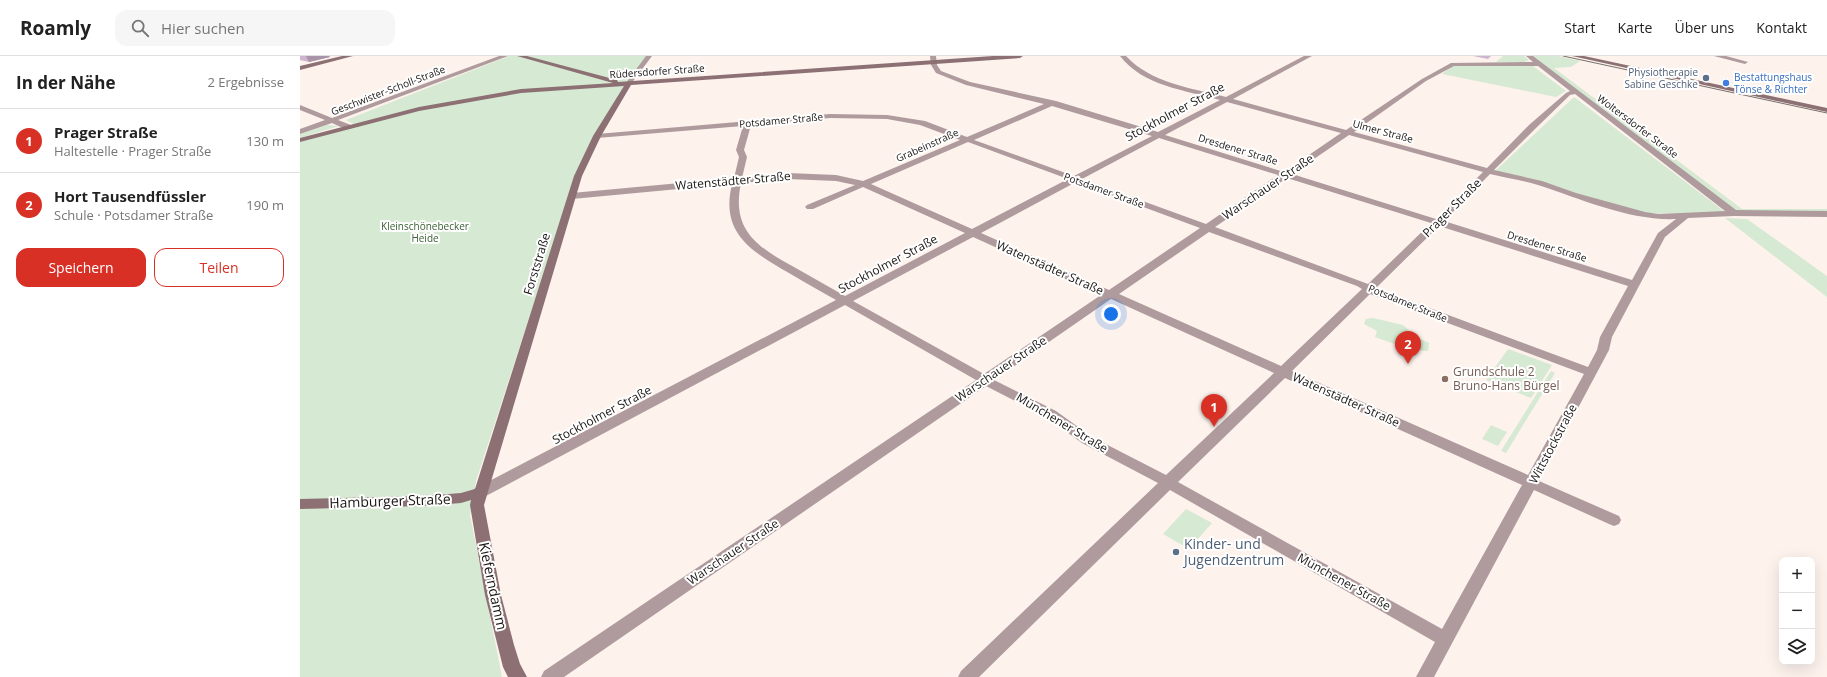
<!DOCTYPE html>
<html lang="de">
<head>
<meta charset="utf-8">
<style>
  body { margin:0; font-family:"Open Sans",sans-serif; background:#f6f6f6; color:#222 }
  .controls { position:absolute; right:12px; bottom:12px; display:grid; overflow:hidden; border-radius:8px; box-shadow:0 4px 16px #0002 }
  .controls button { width:36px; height:36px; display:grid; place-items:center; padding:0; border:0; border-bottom:1px solid #e0e0e0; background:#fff; color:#222; font:20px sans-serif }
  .you { position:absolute; left:811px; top:258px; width:14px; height:14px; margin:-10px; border:3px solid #fff; border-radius:50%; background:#1a73e8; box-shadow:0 0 0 6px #1a73e833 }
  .badge { display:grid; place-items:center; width:26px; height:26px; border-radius:50%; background:#d93025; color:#fff; font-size:13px; font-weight:700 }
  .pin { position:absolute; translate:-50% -33px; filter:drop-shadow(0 1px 2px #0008) }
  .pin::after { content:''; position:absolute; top:21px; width:14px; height:12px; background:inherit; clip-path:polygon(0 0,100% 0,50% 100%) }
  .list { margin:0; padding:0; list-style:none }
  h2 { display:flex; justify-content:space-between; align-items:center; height:52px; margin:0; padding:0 16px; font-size:17px }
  h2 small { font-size:13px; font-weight:400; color:#767676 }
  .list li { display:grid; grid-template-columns:26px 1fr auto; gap:12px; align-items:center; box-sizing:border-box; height:64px; padding:0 16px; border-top:1px solid #e0e0e0 }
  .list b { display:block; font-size:15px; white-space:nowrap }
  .list p { margin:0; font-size:13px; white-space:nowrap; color:#767676 }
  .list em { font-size:13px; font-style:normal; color:#767676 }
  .actions { display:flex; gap:8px; padding:12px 16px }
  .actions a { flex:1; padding:9px 0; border:1px solid #d93025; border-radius:12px; text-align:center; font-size:14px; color:#d93025 }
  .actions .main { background:#d93025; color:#fff }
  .icon { flex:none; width:22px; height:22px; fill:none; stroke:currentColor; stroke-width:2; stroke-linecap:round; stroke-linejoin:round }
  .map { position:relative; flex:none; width:1527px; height:621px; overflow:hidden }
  header { display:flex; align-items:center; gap:24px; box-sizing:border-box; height:56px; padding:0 20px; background:#fff; border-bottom:1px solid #e0e0e0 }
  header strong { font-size:19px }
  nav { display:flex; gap:22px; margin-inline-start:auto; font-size:14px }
  .search { width:280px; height:36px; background:#f6f6f6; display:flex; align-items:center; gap:10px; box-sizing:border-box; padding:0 14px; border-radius:12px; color:#767676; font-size:15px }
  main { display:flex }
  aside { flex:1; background:#fff }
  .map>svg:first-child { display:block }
</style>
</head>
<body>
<header>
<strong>Roamly</strong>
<div class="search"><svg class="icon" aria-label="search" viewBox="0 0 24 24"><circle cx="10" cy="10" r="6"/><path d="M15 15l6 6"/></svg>Hier suchen</div>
<nav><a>Start</a><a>Karte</a><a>Über uns</a><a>Kontakt</a></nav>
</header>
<main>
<aside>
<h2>In der Nähe<small>2 Ergebnisse</small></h2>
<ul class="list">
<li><span class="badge">1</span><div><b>Prager Straße</b><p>Haltestelle · Prager Straße</p></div><em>130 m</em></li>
<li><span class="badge">2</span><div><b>Hort Tausendfüssler</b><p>Schule · Potsdamer Straße</p></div><em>190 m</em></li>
</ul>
<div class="actions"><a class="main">Speichern</a><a>Teilen</a></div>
</aside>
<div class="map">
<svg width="1527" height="621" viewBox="0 0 1527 621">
  <rect width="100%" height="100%" fill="#fdf2ec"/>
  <g fill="#d6e9d2">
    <path d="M209,0h139l-71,114 -101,311 -6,34 32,162h-202v-535l57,-16 -11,-6z"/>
    <path d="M1203,0h21l5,4 -5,2h-28z"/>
    <path d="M1232,0h26l22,5 -9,6 -17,1 188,141h85v3h-91z"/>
    <path d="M1158,9l75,1 33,25 -10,6 -114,-23 10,-8z"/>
    <path d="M1274,41l151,115 -80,2 -151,-42z"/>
    <path d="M27,69l12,1 -39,12v-4z"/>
    <path d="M1425,162l22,1 80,57v21z"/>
    <path d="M1073,262l30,7 13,12 13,6 -1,8 -17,-1 -36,-13 2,-6 -13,-7 2,-5z"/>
    <path d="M1208,293l44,16 -21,33 -45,-18z"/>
    <path d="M1251,315l4,2 -49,80 -5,-2z"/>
    <path d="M1191,369l16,7 -9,14 -16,-7z"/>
    <path d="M886,453l26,14 -23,26 -26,-15z"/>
  </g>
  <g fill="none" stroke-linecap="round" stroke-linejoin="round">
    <g fill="#af9b9d" fill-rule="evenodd">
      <path d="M199,0h9l-170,64 13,5v4h-6l-13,-6 -32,11v-5l25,-9 -25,-10v-5l32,13z"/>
      <path d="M346,0h6l-21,28h-4l-1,-1z"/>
      <path d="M630,0h6l1,9 4,6 29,11 86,19 102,31 62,-32c-35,-10 -77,-14 -100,-44h6c25,27 65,32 100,41l78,-41h8l-79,43 113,31 76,-51 29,-16 82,-1 -7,-6h7l203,154 91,1v6l-93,-1 -46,2 -23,19 -53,100 -3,13 -70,131 80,35 2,4 -2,4 -5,2 -5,-2 -75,-34 -100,187h-18l19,-35 -265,-152 -191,187h-21l3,-6 197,-188 -76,-40 -36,-26 -60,-31 -422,291h-23l3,-6 432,-291 -131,-75 -361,192 -5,1 -5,-1 -2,-4 2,-4 362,-189c-16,-9 -32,-18 -47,-27 -38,-22 -69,-40 -57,-89l-160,15 -4,-3 4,-3 162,-15 5,-21 -3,-7 7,-24 -146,12 -4,-2 4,-2 233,-20 57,1 38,6 42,16 77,-33 -78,-19 -30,-12 -5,-8zM1154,10h84l32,25 -4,2 -37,32 -42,43 -133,-36 72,-51zM1275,38l150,117 -67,3 -13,-2 -69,-19 -34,-12 -48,-11 41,-41 35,-34zM927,46l114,31 -57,39 -119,-37zM752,50l100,30 -78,40 -100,-36zM530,62l57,1 33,6 40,15 -97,41 -27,-6 -48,-2 -46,5 5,-21 -3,-7 7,-25zM1049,79l134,37 -47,47 -144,-45zM859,82l119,37 -72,49 -124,-45zM668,86l100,37 -96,50 -101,-45zM1190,118c16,4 32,6 48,11 43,14 92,36 138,34l-18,14 -26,47 -188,-59zM987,122l144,45 -63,61 -153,-57zM488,123l48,2 19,4 -48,20 -2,2 2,2h6l50,-22 102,46 -120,63c-17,-10 -34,-19 -51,-29 -37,-20 -63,-37 -53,-84zM776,126l124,46 -91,62 -128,-57zM1139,170l189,60 -28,51 -3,13 -9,17 -212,-79zM909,176l148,54 5,3 -81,77 -162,-72zM673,181l128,58 -117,79 -131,-73zM1070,238l214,80 -56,101 -236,-104zM811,243l163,74 -108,102 -74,-38 -36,-26 -62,-31zM985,322l237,107 -80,144 -264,-147z"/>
      <path d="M1414,0h12l22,6 -3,2z"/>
    </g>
    <g fill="#8c7073" fill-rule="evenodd">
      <path d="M42,0h11l-53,14v-4z"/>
      <path d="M217,0h10l90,24 1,2 375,-26h30l-3,2 -389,27 -30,51 -19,40 -98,329 17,90 13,50 6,19 7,13h-19l-5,-10 -18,-72 -15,-90 1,-5 -10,3 -37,3 -124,3v-10l124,-3 37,-3 14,-4 99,-313 19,-40 31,-50 -103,7 -102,18 -119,31v-4l119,-31 102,-18 92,-6z"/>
      <path d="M1272,0h12l243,52v4z"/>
    </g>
    <path stroke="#77706c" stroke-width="1" d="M1263,0l264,57"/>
  </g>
  <g fill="#ceb5cf">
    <path d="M0,0h29l1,1 -21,5 -9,-2z"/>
    <path d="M1173,0h18l-3,3z"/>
  </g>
  <path fill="#a894a9" d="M6,0h23l1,1 -21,5z"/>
  <g fill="#5c6f8a" stroke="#fff" stroke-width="1.5">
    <circle cx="1406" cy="22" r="4"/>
    <circle cx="876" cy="496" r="4"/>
  </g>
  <circle fill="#3f7fe0" stroke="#fff" stroke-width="1.5" cx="1426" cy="27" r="4"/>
  <circle fill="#8d6e63" stroke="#fff" stroke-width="1.5" cx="1145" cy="323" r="4"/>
  <g text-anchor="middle" stroke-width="4" stroke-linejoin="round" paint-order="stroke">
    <g font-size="10" fill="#1a1614" stroke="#fff">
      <text transform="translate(357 15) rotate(-4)" y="4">Rüdersdorfer Straße</text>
      <text transform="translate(88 34) rotate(-21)" y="4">Geschwister-Scholl-Straße</text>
      <text transform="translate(481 64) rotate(-5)" y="4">Potsdamer Straße</text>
      <text transform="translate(1338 70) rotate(37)" y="4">Woltersdorfer Straße</text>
      <text transform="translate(1083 75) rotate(15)" y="4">Ulmer Straße</text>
      <text transform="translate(627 89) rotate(-24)" y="4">Grabeinstraße</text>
      <text transform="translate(938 93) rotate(17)" y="4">Dresdener Straße</text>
      <text transform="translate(804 134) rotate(20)" y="4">Potsdamer Straße</text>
      <text transform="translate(1247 190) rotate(17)" y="4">Dresdener Straße</text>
      <text transform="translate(1108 247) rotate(22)" y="4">Potsdamer Straße</text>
    </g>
    <g font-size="10" fill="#4e5e75" stroke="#fff" text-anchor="end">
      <text x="1398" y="20">Physiotherapie<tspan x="1398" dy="12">Sabine Geschke</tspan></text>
    </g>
    <g font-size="10" fill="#366cbe" stroke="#fff" text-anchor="start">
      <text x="1434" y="25">Bestattungshaus<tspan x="1434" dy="12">Tönse &amp; Richter</tspan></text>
    </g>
    <g font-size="10" fill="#3b6034" stroke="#fff">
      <text x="125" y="174">Kleinschönebecker<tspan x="125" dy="12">Heide</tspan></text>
    </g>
    <g font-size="12" fill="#1a1614" stroke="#fff">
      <text transform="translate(875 56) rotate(-28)" y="4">Stockholmer Straße</text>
      <text transform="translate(433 125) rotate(-5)" y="4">Watenstädter Straße</text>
      <text transform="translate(968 131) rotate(-34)" y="4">Warschauer Straße</text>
      <text transform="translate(1152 152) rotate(-45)" y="4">Prager Straße</text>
      <text transform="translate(237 208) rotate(-73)" y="4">Forststraße</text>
      <text transform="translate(588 208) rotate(-28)" y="4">Stockholmer Straße</text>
      <text transform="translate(750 212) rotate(24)" y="4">Watenstädter Straße</text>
      <text transform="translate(701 313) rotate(-34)" y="4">Warschauer Straße</text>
      <text transform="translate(1046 344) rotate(24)" y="4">Watenstädter Straße</text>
      <text transform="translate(302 359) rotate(-28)" y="4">Stockholmer Straße</text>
      <text transform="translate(762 367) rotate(31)" y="4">Münchener Straße</text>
      <text transform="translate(1253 388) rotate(-62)" y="4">Wittstockstraße</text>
      <text transform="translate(433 496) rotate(-34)" y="4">Warschauer Straße</text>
      <text transform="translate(1044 526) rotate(29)" y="4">Münchener Straße</text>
    </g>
    <g font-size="12" fill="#785e54" stroke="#fff" text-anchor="start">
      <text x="1153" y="320">Grundschule 2<tspan x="1153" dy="14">Bruno-Hans Bürgel</tspan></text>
    </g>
    <g font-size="14" fill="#1a1614" stroke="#fff">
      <text transform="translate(90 445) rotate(-2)" y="5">Hamburger Straße</text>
      <text transform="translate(193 530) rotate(78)" y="5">Kieferndamm</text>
    </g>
    <g font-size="14" fill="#4e5e75" stroke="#fff" text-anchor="start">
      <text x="884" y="493">Kinder- und<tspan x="884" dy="16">Jugendzentrum</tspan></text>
    </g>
  </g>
</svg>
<div class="controls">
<button>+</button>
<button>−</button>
<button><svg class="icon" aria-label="layers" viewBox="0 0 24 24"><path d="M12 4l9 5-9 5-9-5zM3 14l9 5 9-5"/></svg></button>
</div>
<div class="you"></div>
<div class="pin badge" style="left:914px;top:371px">1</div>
<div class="pin badge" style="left:1108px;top:308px">2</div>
</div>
</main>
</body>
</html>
